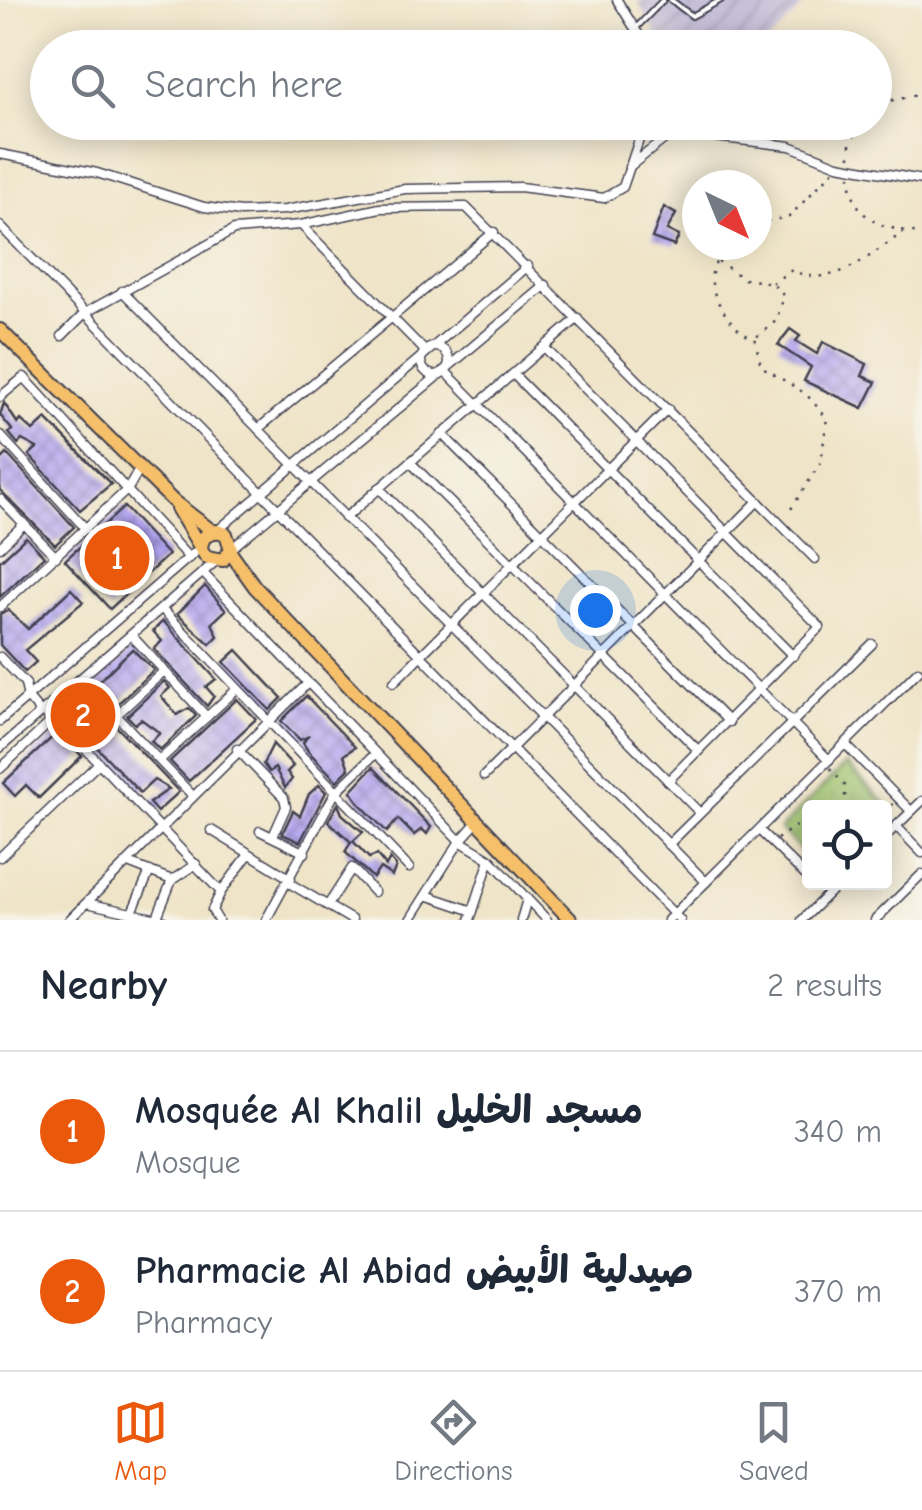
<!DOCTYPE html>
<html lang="en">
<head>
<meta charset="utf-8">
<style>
  body { margin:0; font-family:"Comic Neue","Playpen Sans Arabic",sans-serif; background:#f6f6f7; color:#1f2937 }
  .controls { position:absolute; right:30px; bottom:30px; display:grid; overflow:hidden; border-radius:10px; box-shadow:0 5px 25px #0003 }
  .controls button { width:90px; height:90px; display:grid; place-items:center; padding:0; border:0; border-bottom:2px solid #e0e1e3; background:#fff; color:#1f2937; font:50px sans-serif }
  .compass { position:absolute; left:682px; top:170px; width:90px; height:90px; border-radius:50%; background:#fff; box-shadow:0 5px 25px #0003; rotate:137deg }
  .you { position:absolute; left:595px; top:610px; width:35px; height:35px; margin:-25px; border:8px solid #fff; border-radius:50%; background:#1a73e8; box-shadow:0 0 0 15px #1a73e833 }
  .badge { display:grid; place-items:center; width:65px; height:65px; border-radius:50%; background:#ea580c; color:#fff; font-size:32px; font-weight:700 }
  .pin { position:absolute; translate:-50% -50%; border:5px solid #fff; box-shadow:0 2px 10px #0006 }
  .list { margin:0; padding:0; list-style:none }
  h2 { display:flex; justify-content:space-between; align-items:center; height:130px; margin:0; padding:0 40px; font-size:42px }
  h2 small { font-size:32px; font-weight:400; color:#747a83 }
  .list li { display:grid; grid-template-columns:65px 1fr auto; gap:30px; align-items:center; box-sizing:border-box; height:160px; padding:0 40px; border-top:2px solid #e0e1e3 }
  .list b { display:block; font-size:38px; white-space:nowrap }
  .list p { margin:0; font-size:32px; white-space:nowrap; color:#747a83 }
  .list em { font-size:32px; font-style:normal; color:#747a83 }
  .icon { flex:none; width:55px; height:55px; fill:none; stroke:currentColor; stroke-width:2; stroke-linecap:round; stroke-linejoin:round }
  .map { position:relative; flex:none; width:922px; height:920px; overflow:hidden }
  .search { position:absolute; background:#fff; box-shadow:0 5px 25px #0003; left:30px; right:30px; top:30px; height:110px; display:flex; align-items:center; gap:25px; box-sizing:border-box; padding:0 35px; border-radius:55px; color:#747a83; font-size:38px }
  .sheet { height:450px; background:#fff }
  nav { display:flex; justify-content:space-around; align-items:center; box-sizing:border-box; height:140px; border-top:2px solid #e0e1e3; background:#fff; font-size:28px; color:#747a83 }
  nav a { display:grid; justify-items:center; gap:5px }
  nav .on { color:#ea580c }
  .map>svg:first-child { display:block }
</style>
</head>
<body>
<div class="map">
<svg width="922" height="920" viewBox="0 0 922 920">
  <defs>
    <pattern id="industrial-furrows" width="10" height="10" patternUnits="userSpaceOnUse" patternTransform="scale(2.5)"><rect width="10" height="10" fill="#c7c0d9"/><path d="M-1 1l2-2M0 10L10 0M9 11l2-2" fill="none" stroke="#aba5bb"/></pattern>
    <pattern id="green-dots" width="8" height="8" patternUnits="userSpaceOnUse" patternTransform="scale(2.5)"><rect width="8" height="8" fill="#9fc36e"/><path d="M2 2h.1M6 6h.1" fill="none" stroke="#89a760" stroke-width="1.8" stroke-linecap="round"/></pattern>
    <pattern id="building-cross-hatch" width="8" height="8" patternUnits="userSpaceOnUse" patternTransform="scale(2.5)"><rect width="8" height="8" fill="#b2a4f1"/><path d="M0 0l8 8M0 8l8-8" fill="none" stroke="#9085c4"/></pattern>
  </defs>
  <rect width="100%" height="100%" fill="#f7f3e8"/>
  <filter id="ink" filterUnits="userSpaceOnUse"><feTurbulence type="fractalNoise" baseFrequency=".01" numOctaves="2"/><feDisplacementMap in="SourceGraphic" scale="20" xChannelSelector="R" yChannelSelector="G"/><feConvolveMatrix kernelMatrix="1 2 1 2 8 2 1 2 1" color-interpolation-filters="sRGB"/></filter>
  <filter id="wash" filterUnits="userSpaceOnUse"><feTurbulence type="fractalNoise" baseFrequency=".0048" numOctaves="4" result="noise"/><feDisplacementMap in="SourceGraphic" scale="40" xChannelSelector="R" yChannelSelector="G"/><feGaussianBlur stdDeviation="2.25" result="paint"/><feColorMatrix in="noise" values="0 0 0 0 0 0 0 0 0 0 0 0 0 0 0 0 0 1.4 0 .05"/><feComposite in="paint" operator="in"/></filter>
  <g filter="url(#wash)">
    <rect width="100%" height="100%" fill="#efe4c7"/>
    <path fill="url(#industrial-furrows)" d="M637,0h171l-45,48 -99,-1z"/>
    <path fill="url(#green-dots)" stroke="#607254" stroke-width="2.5" d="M846,764l47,47 -8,8 -1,-11h-74l-1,51 -29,-30z"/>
    <g id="blocks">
      <g fill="url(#building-cross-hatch)">
        <path d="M664,207l12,7 -9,16 12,6 -5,10 -22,-8z"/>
        <path d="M790,329l10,7 -4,5 21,13 6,-12 44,22 -5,12 14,6 -13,26 -59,-27 7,-14 -33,-22z"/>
        <path d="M4,403l14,21 3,-4 12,11 13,-12 65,65 -31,26 -51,-55 8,-7 -15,-8 -4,4 -9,-11 3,-3 -12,-15z"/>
        <path d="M7,454l67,73 -19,18 -55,-55v-29z"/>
        <path d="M124,507l44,48 -58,54 -45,-49z"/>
        <path d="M26,537l18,19 -44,41v-36z"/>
        <path d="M205,586l21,24 -14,13 6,13 -8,8 -33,-30z"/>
        <path d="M71,589l12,13 -58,48 11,12 -11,10 -25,-27v-31l8,-4 20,19z"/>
        <path d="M163,621l53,58 -10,8 8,9 -7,10 -53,-57 8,-8 -9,-10z"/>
        <path d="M132,649l22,21 -59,55 -12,-11 -9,9 -9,-9z"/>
        <path d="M237,650l45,48 -12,12 -46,-48z"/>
        <path d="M164,681l6,7 -9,8 16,19 12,-7 7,8 -36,34 -9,-9 9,-8 -19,-14 -6,5 -8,-8z"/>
        <path d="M306,696l49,51 -11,8 5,14 -12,12 -29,-30 -5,-8 4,-6 -7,3 -19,-19z"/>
        <path d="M237,699l19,20 -67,62 -19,-20z"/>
        <path d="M116,726l63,66 -22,20 -8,-9 20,-14 -15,-9 -14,13 -45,-48z"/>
        <path d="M58,732l24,24 -43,42 -13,-13 -11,11 -12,-13z"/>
        <path d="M273,744l20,22 -6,6 5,7 -7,9 -10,-20 -6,4 -6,-8z"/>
        <path d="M373,767l58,60 -4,7 -5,-5 -8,6 -16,-16 -11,13 -27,-28 -9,-13z"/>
        <path d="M319,785l7,7 -26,50 -18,-8 11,-23 7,5 9,-22z"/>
        <path d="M338,804l4,10 21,18 -10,9 16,17 8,-3 9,11 4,-7 6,7 -4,10 -12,-8 -7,10 -28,-26 6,-10 -23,-21z"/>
      </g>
    </g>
  </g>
  <g filter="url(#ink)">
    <use href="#blocks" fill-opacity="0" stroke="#413f50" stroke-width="2.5"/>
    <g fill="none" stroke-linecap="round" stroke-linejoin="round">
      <defs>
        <g id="service">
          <path d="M671,0l21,16 29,-16"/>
          <path d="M636,28l27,-28"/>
        </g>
        <g id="minor">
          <path d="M617,0l30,48"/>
          <path d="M0,154l97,19 107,34 37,5 44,-2 120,-21 115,-2 84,11 19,-11 22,-65"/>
          <path d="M629,167l37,-29 23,-4 101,12 48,19 84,15"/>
          <path d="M301,225l124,126"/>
          <path d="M0,226l680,694"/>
          <path d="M122,291l584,591"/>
          <path d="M62,336l23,-23 149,-83 67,-5 79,-17 86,-1 349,352"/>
          <path d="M544,347l276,280 -152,154"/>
          <circle cx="435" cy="361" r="14"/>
          <path d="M445,371l384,389"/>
          <path d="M513,374l280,282"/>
          <path d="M0,397l24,-20 165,181"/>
          <path d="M258,429l236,-197"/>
          <path d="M442,434l287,288"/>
          <path d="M0,435l86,94"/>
          <path d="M410,462l289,289"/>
          <path d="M379,488l321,325"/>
          <path d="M0,499l56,58"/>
          <path d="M345,518l233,-200"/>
          <path d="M217,531l311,-265"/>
          <path d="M0,547l24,-23"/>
          <path d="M231,549l315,-264"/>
          <path d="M203,573l257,268 30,18 57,61"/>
          <path d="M0,607l128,-118 12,-21"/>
          <path d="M162,609l247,259"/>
          <path d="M131,635l76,82"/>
          <path d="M0,657l26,27"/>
          <path d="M394,682l274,-273"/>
          <path d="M25,684l3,14 13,15 14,5 28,28 138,146 -9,18 6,10"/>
          <path d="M116,715l76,80"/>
          <path d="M0,721l201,-174"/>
          <path d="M845,744l66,67"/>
          <path d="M83,746l81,-75"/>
          <path d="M0,748l216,-187"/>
          <path d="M237,749l47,49 2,9 -13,29"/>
          <path d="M160,760l77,-71"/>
          <path d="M0,769l55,-51"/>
          <path d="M484,776l274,-275"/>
          <path d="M896,826l26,27"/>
          <path d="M211,830l80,49"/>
          <path d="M759,830l51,50"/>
          <path d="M260,831l45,22"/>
          <path d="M884,838l38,-37"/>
          <path d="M668,845l204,-201"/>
          <path d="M0,857l99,-94"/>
          <path d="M128,863l44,17"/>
          <path d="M172,880l24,-16"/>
          <path d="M289,883l63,37"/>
          <path d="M221,892l28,-38"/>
          <path d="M426,895l47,16"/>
          <path d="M87,903l75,17"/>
          <path d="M328,905l24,-37 22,24"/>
          <path d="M133,910l17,-39"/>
          <path d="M69,920l238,-236"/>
          <path d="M156,920l16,-40"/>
          <path d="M266,920l69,-127 40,-39"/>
          <path d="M410,920l50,-79 18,-20"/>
          <path d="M470,920l20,-61"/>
          <path d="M521,920l6,-21"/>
          <path d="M668,920l250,-249"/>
          <path d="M802,920l38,-38"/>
          <path d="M875,920l47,-46"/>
        </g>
        <g id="primary">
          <path d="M0,330l173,171 39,30"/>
          <path d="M177,508l29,49 17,3 8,-11 -5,-15 -9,-3 -13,6 -3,9"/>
          <path d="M230,552l25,35 316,333"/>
        </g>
      </defs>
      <use href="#service" stroke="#413f50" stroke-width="8"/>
      <use href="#minor" stroke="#413f50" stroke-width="11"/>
      <use href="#primary" stroke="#413f50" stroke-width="16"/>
      <g stroke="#413f50" stroke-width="2.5" stroke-dasharray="2.5 8" stroke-linecap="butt">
        <path d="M874,112l19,-12 29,-6"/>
        <path d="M850,157v-14l13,-21"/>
        <path d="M850,175c2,46 32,54 72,58"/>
        <path d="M757,223l32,-6 45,-47"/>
        <path d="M728,245c-6,8 -14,18 -16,28 -4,23 21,57 40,65"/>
        <path d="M718,261l26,18 28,4 12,13 -8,25 -21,17"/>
        <path d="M772,283l20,-13c41,21 77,-15 112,-38"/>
        <path d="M755,339l6,27 45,28 21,24 -6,44 -30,47"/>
        <path d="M830,768l15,18v19"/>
        <path d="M831,808h26"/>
        <path d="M884,813l10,-10"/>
        <path d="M777,839l33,-23"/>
      </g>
      <use href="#service" stroke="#fff" stroke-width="4"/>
      <use href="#minor" stroke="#fff" stroke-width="8"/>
      <use href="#primary" stroke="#f6c06b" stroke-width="12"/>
    </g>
  </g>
</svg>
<div class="controls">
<button><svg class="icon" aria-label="locate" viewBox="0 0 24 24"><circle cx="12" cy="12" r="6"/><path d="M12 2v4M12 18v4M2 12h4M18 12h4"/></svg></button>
</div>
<svg class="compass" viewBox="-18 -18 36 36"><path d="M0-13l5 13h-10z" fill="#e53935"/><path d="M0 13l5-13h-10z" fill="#747a83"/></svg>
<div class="you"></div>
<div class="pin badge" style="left:117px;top:558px">1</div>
<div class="pin badge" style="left:83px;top:715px">2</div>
<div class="search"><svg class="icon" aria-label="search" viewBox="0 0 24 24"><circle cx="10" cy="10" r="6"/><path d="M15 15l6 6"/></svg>Search here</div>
</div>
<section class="sheet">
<h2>Nearby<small>2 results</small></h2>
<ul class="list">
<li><span class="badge">1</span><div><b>Mosquée Al Khalil مسجد الخليل</b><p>Mosque</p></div><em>340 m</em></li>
<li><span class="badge">2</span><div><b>Pharmacie Al Abiad صيدلية الأبيض</b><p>Pharmacy</p></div><em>370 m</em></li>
</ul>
</section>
<nav>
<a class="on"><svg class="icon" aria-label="map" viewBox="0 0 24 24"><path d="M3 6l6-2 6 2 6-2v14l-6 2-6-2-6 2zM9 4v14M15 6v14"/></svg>Map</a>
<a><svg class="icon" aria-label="directions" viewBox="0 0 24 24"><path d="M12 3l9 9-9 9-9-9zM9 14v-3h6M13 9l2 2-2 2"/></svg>Directions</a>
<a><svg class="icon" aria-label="saved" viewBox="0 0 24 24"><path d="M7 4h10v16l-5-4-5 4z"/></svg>Saved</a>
</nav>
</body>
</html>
